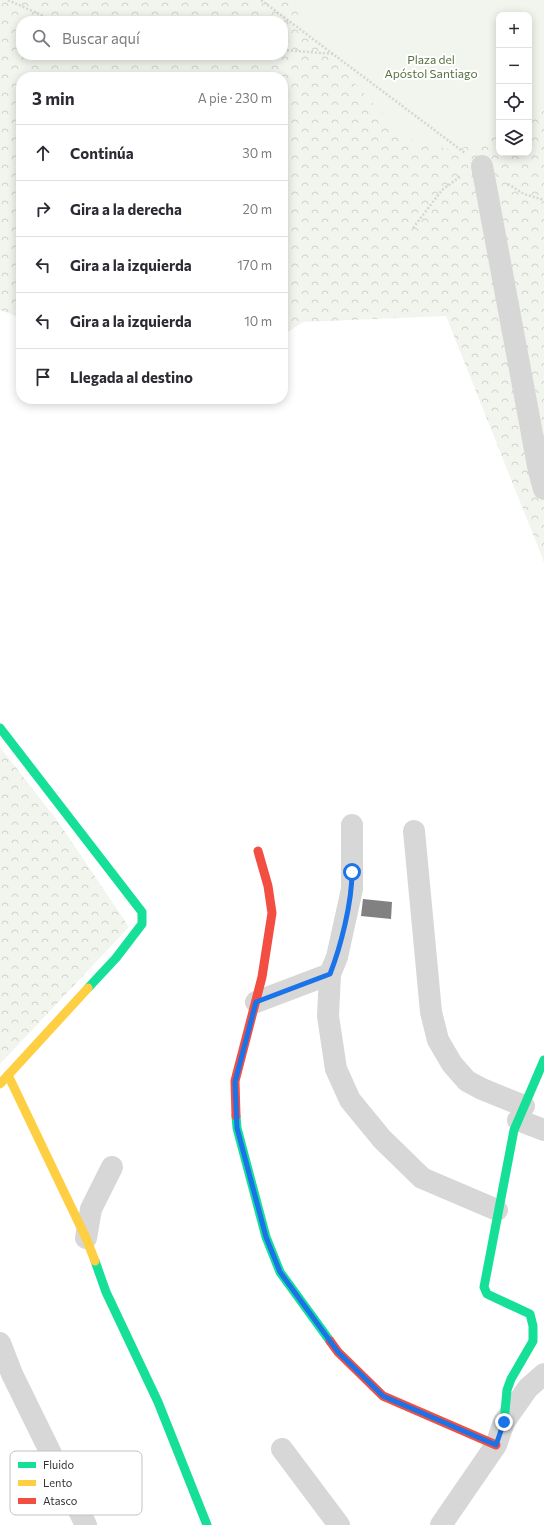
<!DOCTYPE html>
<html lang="es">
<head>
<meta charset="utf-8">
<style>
  body { margin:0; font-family:Commissioner,sans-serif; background:#f7f7f7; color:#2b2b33 }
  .controls { position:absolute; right:12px; top:12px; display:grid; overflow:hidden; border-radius:8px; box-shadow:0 2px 10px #0003 }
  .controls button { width:36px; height:36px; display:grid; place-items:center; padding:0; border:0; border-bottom:1px solid #e1e1e2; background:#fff; color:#2b2b33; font:20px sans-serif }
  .stop { position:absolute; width:12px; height:12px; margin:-9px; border:3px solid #1a73e8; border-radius:50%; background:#fff }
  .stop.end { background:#1a73e8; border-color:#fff; box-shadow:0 1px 4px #0008 }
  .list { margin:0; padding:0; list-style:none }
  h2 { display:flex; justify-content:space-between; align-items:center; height:52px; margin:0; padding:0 16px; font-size:17px }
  h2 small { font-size:13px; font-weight:400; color:#7c7c81 }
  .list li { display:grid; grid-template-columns:26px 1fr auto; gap:12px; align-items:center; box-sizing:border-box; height:56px; padding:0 16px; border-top:1px solid #e1e1e2 }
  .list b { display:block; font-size:15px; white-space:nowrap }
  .list em { font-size:13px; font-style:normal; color:#7c7c81 }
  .icon { flex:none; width:22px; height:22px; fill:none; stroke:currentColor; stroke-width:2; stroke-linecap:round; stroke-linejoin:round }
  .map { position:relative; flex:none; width:544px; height:1525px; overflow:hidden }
  .search { position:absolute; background:#fff; box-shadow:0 2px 10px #0003; left:16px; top:16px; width:272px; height:44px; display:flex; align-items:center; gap:10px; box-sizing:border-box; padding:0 14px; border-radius:16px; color:#7c7c81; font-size:15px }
  .panel { position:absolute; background:#fff; box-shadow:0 2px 10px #0003; left:16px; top:72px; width:272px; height:332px; border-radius:16px }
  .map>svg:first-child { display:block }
</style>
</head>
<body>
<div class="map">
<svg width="544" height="1525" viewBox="0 0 544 1525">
  <defs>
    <pattern id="forest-crowns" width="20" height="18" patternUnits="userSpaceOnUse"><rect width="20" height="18" fill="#f1f5ed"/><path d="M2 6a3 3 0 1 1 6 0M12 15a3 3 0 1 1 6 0" fill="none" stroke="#cfd2cc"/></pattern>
  </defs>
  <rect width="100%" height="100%" fill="#fff"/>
  <g fill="url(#forest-crowns)" fill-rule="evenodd">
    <path d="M0,0h544v562l-98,-246 -143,6 -20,13v-258h-262v241l-21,-8zM499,15h30v138h-30zM21,21h262v34h-262z"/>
    <path d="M0,747l59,76 70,104 -129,137z"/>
  </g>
  <path fill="#f1f5ed" d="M294,0h250v111l-15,7v-103h-30v116l-43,20 -50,-12 -105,-114z"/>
  <path fill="#818181" d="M363,899l29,3 -1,17 -30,-3z"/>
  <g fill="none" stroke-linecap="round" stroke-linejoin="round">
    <g stroke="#d6d6d6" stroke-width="2.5" stroke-dasharray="2 2" stroke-linecap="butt">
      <path d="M8,0l46,21"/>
      <path d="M261,0l204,153"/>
      <path d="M283,50l51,4"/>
      <path d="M508,184l16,10 20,6"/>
      <path d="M413,228l29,-38 19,-14"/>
    </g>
    <g stroke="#d7d7d7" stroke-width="22">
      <path d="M482,166l57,305 5,18"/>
      <path d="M352,825v64l-15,68 -7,17 -2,42 8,53 14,31 32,39 40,39 75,32"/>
      <path d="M414,831l17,181 7,28 14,24 15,17 15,8 42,17"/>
      <path d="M256,1002l74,-28"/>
      <path d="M518,1120l26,10"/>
      <path d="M86,1238l5,-29 21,-42"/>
      <path d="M0,1343l12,31 74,151"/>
      <path d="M282,1449l57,76"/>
      <path d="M441,1525l55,-80 8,-23 24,-34 16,-14"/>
    </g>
    <g stroke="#16e098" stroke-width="9">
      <path d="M0,728l142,184v12l-26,34 -28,30"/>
      <path d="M236,1116l1,12 29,109 14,35 50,69"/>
      <path d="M95,1261l11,31 52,110 49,123"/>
      <path d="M504,1422l3,-32 4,-11 22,-38v-15l-3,-12 -43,-20 -3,-7 30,-157 30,-70"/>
    </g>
    <g stroke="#ffcf43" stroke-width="9">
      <path d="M8,1075l78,163 9,23"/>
      <path d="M0,1084l88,-96"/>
    </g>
    <g stroke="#f24e42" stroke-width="9">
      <path d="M236,1116l-1,-35 27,-104 10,-64 -4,-27 -10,-35"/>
      <path d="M330,1341l8,11 45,44 113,49"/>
    </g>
  </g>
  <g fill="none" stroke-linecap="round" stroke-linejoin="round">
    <path stroke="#1a73e8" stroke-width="5" d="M352,872c0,30 -11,74 -22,102l-74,28 -21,80 2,46 29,109 14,35 58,80 45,44 113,49 8,-23"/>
  </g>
  <g text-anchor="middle" stroke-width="4" stroke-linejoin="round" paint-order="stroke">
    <g font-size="12" fill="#56703f" stroke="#fff">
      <text x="431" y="64">Plaza del<tspan x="431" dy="14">Apóstol Santiago</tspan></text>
    </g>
  </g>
  <rect x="10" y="1451" width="132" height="64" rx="6" fill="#fff" stroke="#c2c2c2" stroke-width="1"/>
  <rect x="18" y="1462" width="18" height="6" fill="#16e098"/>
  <rect x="18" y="1480" width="18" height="6" fill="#ffcf43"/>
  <rect x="18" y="1498" width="18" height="6" fill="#f24e42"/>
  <g font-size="11" fill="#333">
    <text x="43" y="1469">Fluido</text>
    <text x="43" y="1487">Lento</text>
    <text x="43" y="1505">Atasco</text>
  </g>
</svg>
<div class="controls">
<button>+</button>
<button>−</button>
<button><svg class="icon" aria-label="locate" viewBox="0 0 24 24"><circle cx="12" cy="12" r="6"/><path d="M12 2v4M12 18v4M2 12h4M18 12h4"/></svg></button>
<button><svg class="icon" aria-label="layers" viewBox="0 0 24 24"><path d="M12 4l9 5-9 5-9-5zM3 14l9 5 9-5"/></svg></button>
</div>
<div class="stop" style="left:352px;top:872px"></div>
<div class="stop end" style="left:504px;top:1422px"></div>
<div class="search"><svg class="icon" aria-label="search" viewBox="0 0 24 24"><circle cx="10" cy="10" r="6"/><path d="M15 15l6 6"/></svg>Buscar aquí</div>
<section class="panel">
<h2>3 min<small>A pie · 230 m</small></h2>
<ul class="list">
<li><svg class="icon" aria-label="ahead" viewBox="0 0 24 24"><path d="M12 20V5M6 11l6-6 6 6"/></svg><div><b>Continúa</b></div><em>30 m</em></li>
<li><svg class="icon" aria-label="right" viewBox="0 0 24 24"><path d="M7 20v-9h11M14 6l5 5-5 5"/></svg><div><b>Gira a la derecha</b></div><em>20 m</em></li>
<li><svg class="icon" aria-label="left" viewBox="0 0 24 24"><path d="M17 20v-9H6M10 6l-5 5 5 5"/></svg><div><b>Gira a la izquierda</b></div><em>170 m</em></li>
<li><svg class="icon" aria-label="left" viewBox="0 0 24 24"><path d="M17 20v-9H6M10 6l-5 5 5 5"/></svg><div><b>Gira a la izquierda</b></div><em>10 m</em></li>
<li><svg class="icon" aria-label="arrive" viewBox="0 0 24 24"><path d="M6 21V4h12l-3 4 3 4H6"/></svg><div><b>Llegada al destino</b></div></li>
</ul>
</section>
</div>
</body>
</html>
